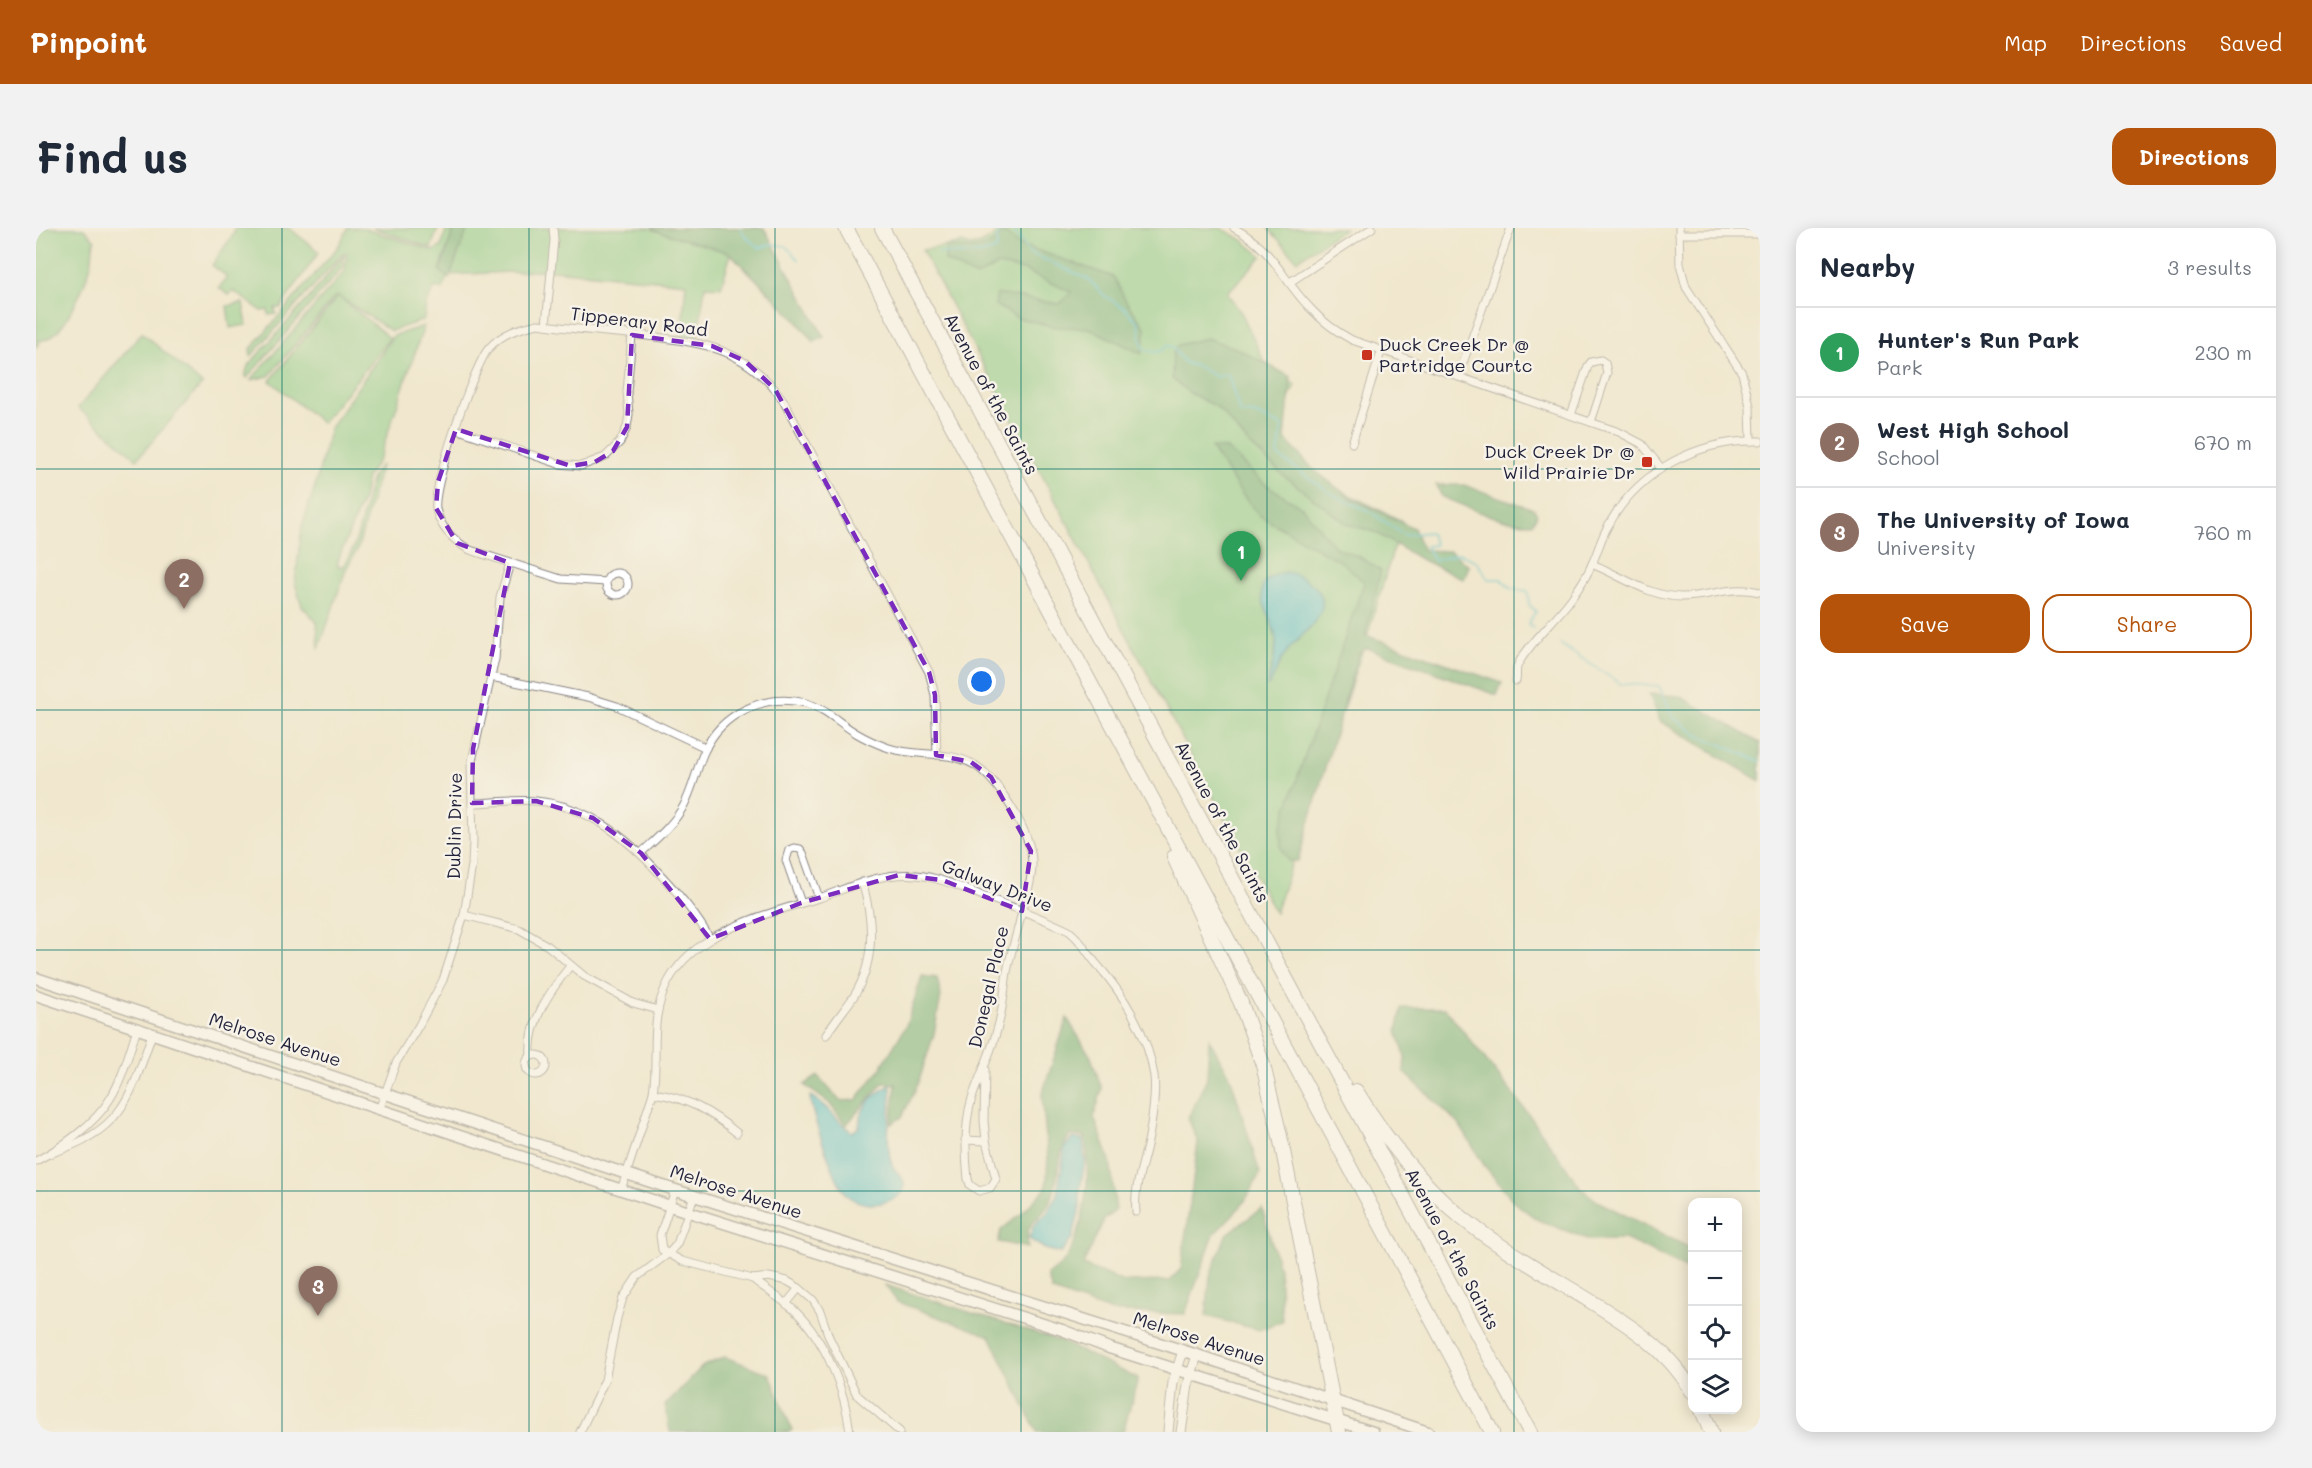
<!DOCTYPE html>
<html lang="en">
<head>
<meta charset="utf-8">
<style>
  body { margin:0; font-family:Mali,sans-serif; background:#f2f2f3; color:#1f2937 }
  .controls { position:absolute; right:18px; bottom:18px; display:grid; overflow:hidden; border-radius:12px; box-shadow:0 3px 15px #0003 }
  .controls button { width:54px; height:54px; display:grid; place-items:center; padding:0; border:0; border-bottom:2px solid #e0e1e3; background:#fff; color:#1f2937; font:30px sans-serif }
  .you { position:absolute; left:946px; top:454px; width:21px; height:21px; margin:-15px; border:4px solid #fff; border-radius:50%; background:#1a73e8; box-shadow:0 0 0 9px #1a73e833 }
  .badge { display:grid; place-items:center; width:39px; height:39px; border-radius:50%; background:#b45309; color:#fff; font-size:20px; font-weight:700 }
  .pin { position:absolute; translate:-50% -50px; filter:drop-shadow(0 2px 3px #0008) }
  .pin::after { content:''; position:absolute; top:32px; width:21px; height:18px; background:inherit; clip-path:polygon(0 0,100% 0,50% 100%) }
  .list { margin:0; padding:0; list-style:none }
  h2 { display:flex; justify-content:space-between; align-items:center; height:78px; margin:0; padding:0 24px; font-size:26px }
  h2 small { font-size:20px; font-weight:400; color:#747a83 }
  .list li { display:grid; grid-template-columns:39px 1fr auto; gap:18px; align-items:center; box-sizing:border-box; height:90px; padding:0 24px; border-top:2px solid #e0e1e3 }
  .list b { display:block; font-size:22px; white-space:nowrap }
  .list p { margin:0; font-size:20px; white-space:nowrap; color:#747a83 }
  .list em { font-size:20px; font-style:normal; color:#747a83 }
  .actions { display:flex; gap:12px; padding:18px 24px }
  .actions a { flex:1; padding:14px 0; border:2px solid #b45309; border-radius:18px; text-align:center; font-size:21px; color:#b45309 }
  .actions .main { background:#b45309; color:#fff }
  .icon { flex:none; width:33px; height:33px; fill:none; stroke:currentColor; stroke-width:2; stroke-linecap:round; stroke-linejoin:round }
  .map { position:relative; flex:none; width:1724px; height:1204px; overflow:hidden; border-radius:18px }
  header { display:flex; align-items:center; gap:36px; box-sizing:border-box; height:84px; padding:0 30px; background:#b45309; color:#fff }
  header strong { font-size:28px }
  nav { display:flex; gap:33px; margin-inline-start:auto; font-size:21px }
  .intro { display:flex; align-items:center; justify-content:space-between; box-sizing:border-box; height:144px; padding:0 36px }
  h1 { margin:0; font-size:42px }
  .button { padding:15px 27px; border-radius:18px; background:#b45309; color:#fff; font-size:21px; font-weight:700 }
  main { display:flex; gap:36px; padding:0 36px }
  aside { flex:1; background:#fff; border-radius:18px; box-shadow:0 3px 15px #0003 }
  .map>svg:first-child { display:block }
</style>
</head>
<body>
<header>
<strong>Pinpoint</strong>
<nav><a>Map</a><a>Directions</a><a>Saved</a></nav>
</header>
<div class="intro"><h1>Find us</h1><a class="button">Directions</a></div>
<main>
<div class="map">
<svg width="1724" height="1204" viewBox="0 0 1724 1204">
  <rect width="100%" height="100%" fill="#f7f3e8"/>
  <filter id="ink" filterUnits="userSpaceOnUse"><feTurbulence type="fractalNoise" baseFrequency=".0167" numOctaves="2"/><feDisplacementMap in="SourceGraphic" scale="12" xChannelSelector="R" yChannelSelector="G"/><feConvolveMatrix kernelMatrix="1 2 1 2 8 2 1 2 1" color-interpolation-filters="sRGB"/></filter>
  <filter id="wash" filterUnits="userSpaceOnUse"><feTurbulence type="fractalNoise" baseFrequency=".008" numOctaves="4" result="noise"/><feDisplacementMap in="SourceGraphic" scale="24" xChannelSelector="R" yChannelSelector="G"/><feGaussianBlur stdDeviation="1.35" result="paint"/><feColorMatrix in="noise" values="0 0 0 0 0 0 0 0 0 0 0 0 0 0 0 0 0 1.4 0 .05"/><feComposite in="paint" operator="in"/></filter>
  <g filter="url(#wash)">
    <rect width="100%" height="100%" fill="#f0e7ce"/>
    <g fill="#83c984" stroke="#527660" stroke-width="1.5">
      <path d="M0,0h47l12,12c-3,6 -2,11 -3,18 -2,19 -30,84 -51,82l-5,7z"/>
      <path d="M198,0h55l30,24 -39,56h-5l1,6 -7,1 -1,-5 -6,1 -29,-20 -4,4 -10,-7 8,-11 -15,-12 22,-32z"/>
      <path d="M312,0h15l71,23 7,-4 6,-19h7l-14,42 7,7 -5,13 -7,-3 -9,17 -2,16 -33,11 -53,-35 52,42 -68,85 -52,-42 68,-85 -3,1 -66,79 -18,4 93,-108 3,-19h-4l-92,103 -1,-6 88,-103z"/>
      <path d="M337,0h65l-7,20z"/>
      <path d="M427,0h301l60,109 -10,5 -18,-22 -65,-66 -10,33 -16,-1 -8,56 -16,-2 5,-57 -134,-13 -104,5z"/>
      <path d="M964,0h221l20,11 21,17 -35,37 15,21 22,47 31,24 -21,50 56,50 72,36 -36,119 -91,273 -353,-663 41,-7 7,3 10,-2 11,-6z"/>
      <path d="M1232,0h77l-48,32z"/>
      <path d="M308,27l-2,13 -95,110 -2,-2 3,-10 62,-69z"/>
      <path d="M207,75l4,22 -17,3 -3,-22z"/>
      <path d="M388,98l-45,133 -12,18 -4,22 -23,56 -3,10 4,2c17,-14 23,-64 30,-86 1,-6 6,-11 10,-16l-23,83 -12,21 -27,80 -2,-27 -15,-16 -7,-23 7,-57 14,-43 14,-55 63,-92z"/>
      <path d="M106,105l60,51 -65,75 -59,-51z"/>
    </g>
    <g fill="#6aad72" stroke="#466856" stroke-width="1.5">
      <path d="M418,0h14l-19,51 -9,-8z"/>
      <path d="M617,0h111l60,109 -10,5 -18,-22 -66,-67 -77,-23z"/>
      <path d="M968,4l15,12 95,33 13,26 19,26 -4,25 -53,-26 -33,-1 -38,-9 -23,-13 2,-11 63,10 11,-12 -48,-22 -25,-5 -22,12 -31,-16 1,-15c28,3 37,8 58,-14z"/>
      <path d="M1170,110l30,10 55,29 -6,62 27,29 37,29 65,31 9,22 27,1 19,15 -5,13 -44,-20 -45,-27 -28,-8 -63,-48 -35,-32 -32,-37 -27,-14 -18,-14 1,-26 5,-8z"/>
      <path d="M1175,220l16,1 38,35 37,23 33,40 25,10 21,14 -16,64 137,48 -5,12 -130,-47 -9,7 -60,206h-10l-7,-13 -1,-19 84,-247 -21,-19 -83,-47 -18,-22z"/>
      <path d="M1400,257h28l70,24 3,6 -5,8c-30,1 -62,-15 -90,-26z"/>
      <path d="M1613,466l31,2 80,47v38l-100,-60z"/>
      <path d="M886,748l15,2 4,18 -7,38 -16,50 -16,33 -11,7 5,-40 -13,-1 -37,42 -17,-22 -25,-18 14,-9 22,25 16,-1 24,-31 26,-43z"/>
      <path d="M1366,780h43l82,104 54,76 16,13 95,48v22l-67,-32 -35,1 -52,-20 -23,-17 -31,-38 -25,-41 -55,-52 1,-16 -8,-25z"/>
      <path d="M1031,790l24,39 11,32 -8,28 16,43 6,50 -12,10 -21,45 41,17 45,-1 12,-12 17,-127 -10,-24 19,-40 2,-39 22,39 29,96 -17,30 -29,30 -29,80 -73,-2 -60,-21 -5,-16c5,-4 11,-7 15,-11 24,-31 29,-90 23,-127l-15,-2c-15,20 -9,47 -21,69 -11,20 -25,14 -21,44l-30,-6 3,-12 20,-16 25,-26 2,-30 -6,-63z"/>
      <path d="M1226,980l17,60 3,53 -23,9 -53,-14 4,-40 16,-41z"/>
      <path d="M849,1057l175,56 78,38 -15,53h-86l-47,-96 -93,-34z"/>
      <path d="M689,1129l45,17 22,56 -3,2h-119l-5,-27 38,-39z"/>
    </g>
    <g fill="#52bfcb" stroke="#3a7083" stroke-width="1.5">
      <path d="M1249,344c12,2 20,6 29,14 26,24 -15,49 -29,68 -6,9 -10,20 -15,30l-3,2c3,-11 10,-35 9,-46 -3,-30 -36,-56 9,-68z"/>
      <path d="M855,857c1,22 -5,42 -2,64 0,5 2,13 4,18 4,6 12,11 11,19 -1,8 -9,13 -16,15 -12,5 -27,4 -39,-4 -13,-10 -38,-84 -39,-101 17,8 26,25 42,36l7,-5c1,-20 13,-33 32,-42z"/>
      <path d="M1036,910l11,2 2,21 -5,28v19l-8,31 -11,14 -16,-4 -16,-10 5,-14 13,-12 10,-18 8,-48z"/>
    </g>
    <g fill="none" stroke-linecap="round" stroke-linejoin="round">
      <g stroke="#52bfcb" stroke-width="2">
        <path d="M704,0l6,9 14,11 11,-4 15,2 13,14"/>
        <path d="M976,0l18,25 58,26 17,17 19,12 15,15 1,13 4,13c10,3 15,6 22,-3h5l14,17 14,4 17,10 12,-3 12,39 14,1 28,12 -4,30 57,40 34,15 35,24 26,-3 5,13 -9,1 8,15 25,-8 18,9 11,17h13l10,10 17,2 1,14 7,6 -8,13 5,4"/>
        <path d="M903,25c20,0 39,5 58,-4v-12l6,-9"/>
        <path d="M1524,416l61,40 38,2 15,32 24,17 62,26"/>
      </g>
    </g>
  </g>
  <g filter="url(#ink)">
    <g fill="none" stroke-linecap="round" stroke-linejoin="round">
      <defs>
        <g id="minor">
          <path d="M1198,0c40,21 48,52 77,81 12,13 26,23 41,31l267,92 23,12 19,24"/>
          <path d="M1643,0l1,36 6,23 56,86 8,33 1,35"/>
          <path d="M1643,6h81"/>
          <path d="M1254,54l82,-54"/>
          <path d="M510,97l8,-85 -1,-12"/>
          <path d="M1422,149l53,-149"/>
          <path d="M1535,187l17,-49 3,-4 10,-2 4,3 2,10 -16,49"/>
          <path d="M420,201l103,35 22,2 24,-9 15,-15 7,-15 2,-13 -2,-22 5,-57"/>
          <path d="M1316,215l29,-91"/>
          <path d="M1556,336c30,12 57,33 90,33 29,0 47,-12 78,-5"/>
          <circle cx="581" cy="356" r="11"/>
          <path d="M570,354l-45,-3 -91,-29c-16,-9 -30,-22 -34,-41 -4,-22 38,-144 53,-161 13,-15 31,-20 49,-24 34,5 67,8 101,11 61,7 106,11 144,65l146,272 6,23 2,60"/>
          <path d="M455,449l97,20 29,9 89,42"/>
          <path d="M1480,453c1,-4 0,-10 1,-14 5,-16 42,-51 54,-68 8,-11 16,-23 21,-35 6,-13 9,-26 16,-38 30,-55 90,-87 152,-85"/>
          <path d="M436,575c21,0 42,-4 64,-2 52,5 89,35 124,73 19,20 36,40 50,65"/>
          <path d="M605,625c15,-14 32,-28 42,-46 10,-18 13,-37 21,-55 17,-39 61,-59 102,-49 19,5 33,20 50,30 10,6 21,11 33,15 27,9 58,2 84,16 24,13 59,70 59,98 1,20 -9,42 -13,62 -4,16 -9,32 -12,48 -3,20 -4,39 -10,58 -6,23 -17,45 -25,68 -8,26 -7,54 -4,81l2,6 9,6 11,-3 6,-9 -10,-38 -2,-20 1,-52"/>
          <path d="M765,675l-15,-43 3,-10 5,-2 6,1 3,4 16,45"/>
          <path d="M428,687l55,14 29,17 36,30 49,27 25,7"/>
          <path d="M790,807c9,-14 19,-26 28,-39 22,-36 20,-75 8,-114"/>
          <circle cx="500" cy="837" r="10"/>
          <path d="M495,828c-3,-34 19,-65 39,-90"/>
          <path d="M617,865c34,5 57,18 84,40"/>
          <path d="M343,882l17,-47 23,-38 24,-45 21,-65 8,-50 1,-24 -2,-76 24,-106 5,-62 10,-34"/>
          <path d="M929,912l21,1"/>
          <path d="M13,926c73,-24 80,-52 103,-120l-2,-3"/>
          <path d="M0,933c26,-14 59,-37 74,-62 13,-21 19,-47 27,-70l4,-1"/>
          <path d="M585,962l32,-97c6,-39 -5,-73 15,-111 9,-17 25,-32 41,-42 31,-20 75,-31 110,-42 32,-11 62,-26 97,-23 22,2 44,12 64,20 30,11 61,22 89,36 12,9 17,20 26,31 28,31 53,72 59,114 2,18 -1,37 -4,55 -4,27 -17,54 -14,81"/>
          <path d="M639,962l-15,45 2,15 20,11 71,18 16,-2 18,4 12,7 14,12 7,11 9,26 28,58 43,37"/>
          <path d="M717,1051c13,11 29,20 41,31 32,30 51,80 56,122"/>
          <path d="M750,1076l13,-16"/>
          <path d="M544,1204l25,-52 12,-62 6,-20 14,-21 31,-23 9,-10 17,-48"/>
        </g>
        <g id="tertiary">
          <path d="M1132,1204l5,-50 10,-31"/>
          <path d="M1145,1204l7,-47 9,-30"/>
        </g>
        <g id="secondary">
          <path d="M0,750l630,209 531,168 231,77"/>
          <path d="M0,767l634,211 392,124 47,18 264,84"/>
        </g>
        <g id="motorway">
          <path d="M810,0l646,1204"/>
          <path d="M846,0l648,1204"/>
          <path d="M1138,629l67,146 22,62 17,71 59,296"/>
          <path d="M1320,863c33,54 72,103 123,140 35,25 72,46 108,68 41,25 81,50 105,92"/>
          <path d="M1666,1182l9,22"/>
        </g>
      </defs>
      <use href="#minor" stroke="#898484" stroke-width="9"/>
      <use href="#tertiary" stroke="#898484" stroke-width="11"/>
      <use href="#secondary" stroke="#898484" stroke-width="13"/>
      <use href="#motorway" stroke="#898484" stroke-width="16"/>
      <use href="#minor" stroke="#fff" stroke-width="7"/>
      <use href="#tertiary" stroke="#fff" stroke-width="9"/>
      <use href="#secondary" stroke="#fff" stroke-width="10"/>
      <use href="#motorway" stroke="#fff" stroke-width="14"/>
    </g>
  </g>
  <path d="M0 0H1724V1204H0ZM596,107l80,11 33,15 30,28 154,283 6,23 1,60 35,7 20,15 40,74 -9,60 -80,-31 -43,-5 -98,28 -91,36 -69,-86 -48,-35 -57,-17 -64,2 1,-54 37,-186 -53,-20 -21,-35 2,-26 18,-53 115,37 24,-4 18,-11 14,-24z" fill="#f0e7ce" fill-opacity=".55" fill-rule="evenodd"/>
  <path fill="none" stroke="#7b2cbf" stroke-width="4.5" stroke-dasharray="12 8" stroke-linejoin="round" d="M596,107l80,11 33,15 30,28 154,283 6,23 1,60 35,7 20,15 40,74 -9,60 -80,-31 -43,-5 -98,28 -91,36 -69,-86 -48,-35 -57,-17 -64,2 1,-54 37,-186 -53,-20 -21,-35 2,-26 18,-53 115,37 24,-4 18,-11 14,-24z"/>
  <path fill="none" stroke="#0f766e" stroke-width="1.5" stroke-opacity="0.55" d="M246,0v1204M493,0v1204M739,0v1204M985,0v1204M1231,0v1204M1478,0v1204M0,241h1724M0,482h1724M0,722h1724M0,963h1724"/>
  <g fill="#c8321e" stroke="#f7f3e8" stroke-width="2">
    <rect x="1325" y="121" width="12" height="12" rx="3"/>
    <rect x="1605" y="228" width="12" height="12" rx="3"/>
  </g>
  <g text-anchor="middle" stroke-width="5" stroke-linejoin="round" paint-order="stroke">
    <g font-size="18" fill="#22223b" stroke="#f7f3e8">
      <text transform="translate(603 94) rotate(7)" y="6">Tipperary Road</text>
      <text transform="translate(955 166) rotate(62)" y="6">Avenue of the Saints</text>
      <text transform="translate(1186 594) rotate(62)" y="6">Avenue of the Saints</text>
      <text transform="translate(419 598) rotate(-89)" y="6">Dublin Drive</text>
      <text transform="translate(961 658) rotate(21)" y="6">Galway Drive</text>
      <text transform="translate(953 759) rotate(-77)" y="6">Donegal Place</text>
      <text transform="translate(239 812) rotate(18)" y="6">Melrose Avenue</text>
      <text transform="translate(700 964) rotate(18)" y="6">Melrose Avenue</text>
      <text transform="translate(1416 1021) rotate(62)" y="6">Avenue of the Saints</text>
      <text transform="translate(1163 1111) rotate(18)" y="6">Melrose Avenue</text>
    </g>
    <g font-size="18" fill="#22223b" stroke="#f7f3e8" text-anchor="start">
      <text x="1343" y="123">Duck Creek Dr @<tspan x="1343" dy="21">Partridge Courtc</tspan></text>
      <text x="1599" y="230" text-anchor="end">Duck Creek Dr @<tspan x="1599" dy="21">Wild Prairie Dr</tspan></text>
    </g>
  </g>
</svg>
<div class="controls">
<button>+</button>
<button>−</button>
<button><svg class="icon" aria-label="locate" viewBox="0 0 24 24"><circle cx="12" cy="12" r="6"/><path d="M12 2v4M12 18v4M2 12h4M18 12h4"/></svg></button>
<button><svg class="icon" aria-label="layers" viewBox="0 0 24 24"><path d="M12 4l9 5-9 5-9-5zM3 14l9 5 9-5"/></svg></button>
</div>
<div class="you"></div>
<div class="pin badge" style="left:1205px;top:353px;background:#2e9e5b">1</div>
<div class="pin badge" style="left:148px;top:381px;background:#8d6e63">2</div>
<div class="pin badge" style="left:282px;top:1088px;background:#8d6e63">3</div>
</div>
<aside>
<h2>Nearby<small>3 results</small></h2>
<ul class="list">
<li><span class="badge" style="background:#2e9e5b">1</span><div><b>Hunter's Run Park</b><p>Park</p></div><em>230 m</em></li>
<li><span class="badge" style="background:#8d6e63">2</span><div><b>West High School</b><p>School</p></div><em>670 m</em></li>
<li><span class="badge" style="background:#8d6e63">3</span><div><b>The University of Iowa</b><p>University</p></div><em>760 m</em></li>
</ul>
<div class="actions"><a class="main">Save</a><a>Share</a></div>
</aside>
</main>
</body>
</html>
